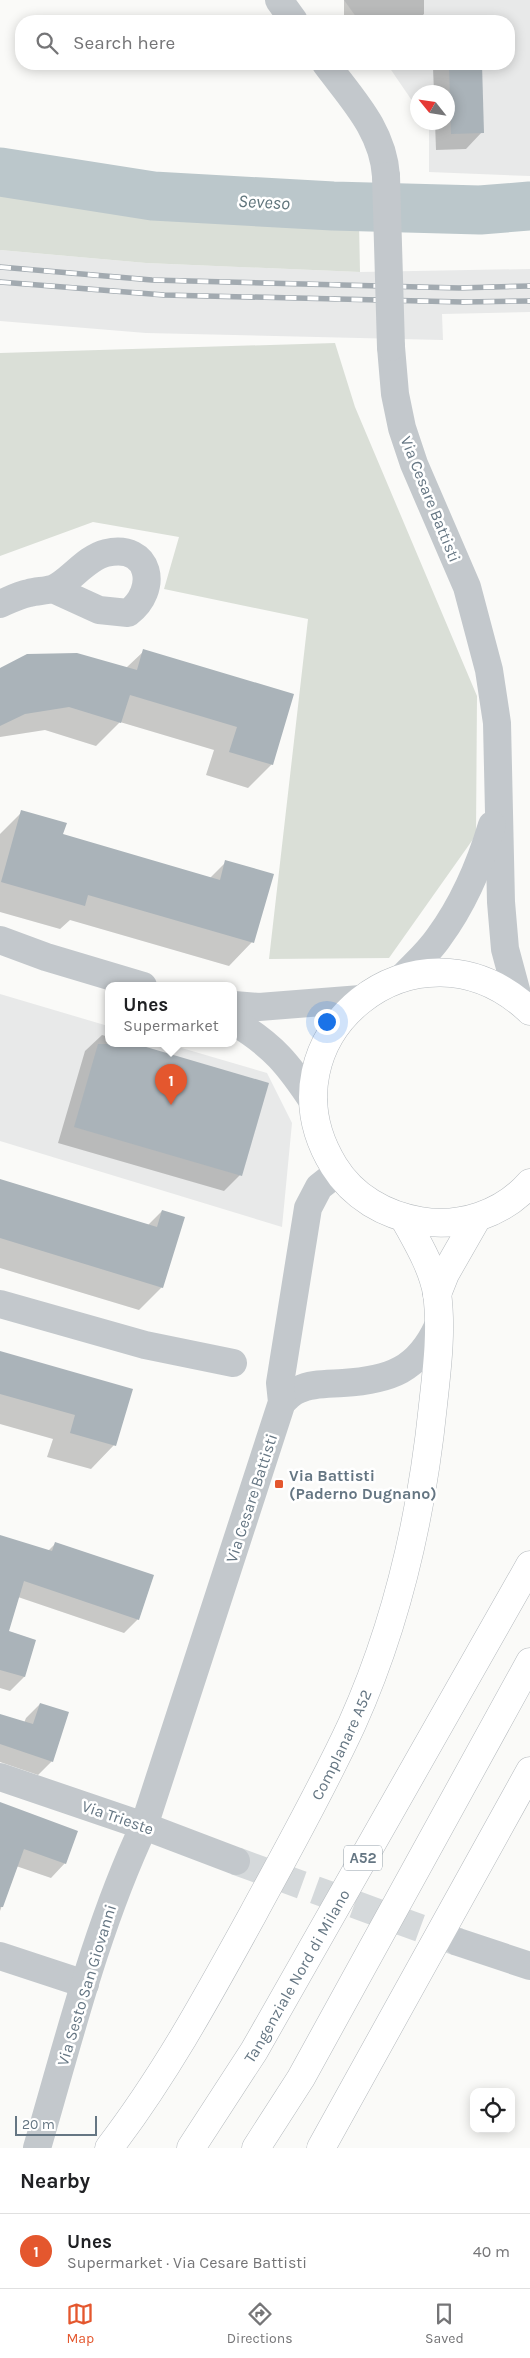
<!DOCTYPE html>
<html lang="en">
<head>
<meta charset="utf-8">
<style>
  body { margin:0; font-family:Karla,sans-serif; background:#f2f2f2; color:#202124 }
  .controls { position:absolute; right:15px; bottom:15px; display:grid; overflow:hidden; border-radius:10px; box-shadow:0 2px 12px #0003 }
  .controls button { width:45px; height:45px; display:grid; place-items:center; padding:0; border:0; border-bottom:1px solid #e0e0e0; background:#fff; color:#202124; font:25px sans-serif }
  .compass { position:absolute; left:410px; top:85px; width:45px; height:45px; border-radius:50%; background:#fff; box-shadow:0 2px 12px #0003; rotate:300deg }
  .scale { position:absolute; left:15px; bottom:12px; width:82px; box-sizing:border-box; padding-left:5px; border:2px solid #657683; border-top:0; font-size:14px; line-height:18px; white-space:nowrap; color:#657683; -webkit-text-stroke:4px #fff; paint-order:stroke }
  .you { position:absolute; left:326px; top:1021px; width:18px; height:18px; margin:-12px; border:4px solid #fff; border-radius:50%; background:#1a73e8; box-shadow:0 0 0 8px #1a73e833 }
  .badge { display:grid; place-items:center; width:32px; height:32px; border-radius:50%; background:#e4572e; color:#fff; font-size:16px; font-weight:700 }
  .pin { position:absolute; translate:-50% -41px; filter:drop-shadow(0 1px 2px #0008) }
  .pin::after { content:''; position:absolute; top:26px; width:18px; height:15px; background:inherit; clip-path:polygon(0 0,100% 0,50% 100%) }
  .popup { position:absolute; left:105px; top:982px; width:132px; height:65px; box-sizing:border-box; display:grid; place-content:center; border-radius:10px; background:#fff; filter:drop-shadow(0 1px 4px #0005); font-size:16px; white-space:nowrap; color:#757577 }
  .popup b { font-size:19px; color:#202124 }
  .popup::after { content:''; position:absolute; left:50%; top:100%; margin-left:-10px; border:10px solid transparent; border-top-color:#fff }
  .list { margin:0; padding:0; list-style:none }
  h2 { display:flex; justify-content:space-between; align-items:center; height:65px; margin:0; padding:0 20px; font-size:21px }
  h2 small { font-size:16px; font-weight:400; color:#757577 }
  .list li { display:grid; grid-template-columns:32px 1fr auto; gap:15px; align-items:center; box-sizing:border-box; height:75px; padding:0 20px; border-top:1px solid #e0e0e0 }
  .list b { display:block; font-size:19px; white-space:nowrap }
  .list p { margin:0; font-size:16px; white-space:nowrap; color:#757577 }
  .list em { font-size:16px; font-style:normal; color:#757577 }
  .icon { flex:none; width:28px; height:28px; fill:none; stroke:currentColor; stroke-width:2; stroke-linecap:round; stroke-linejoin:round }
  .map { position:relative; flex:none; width:530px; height:2148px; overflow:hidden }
  .search { position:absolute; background:#fff; box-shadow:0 2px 12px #0003; left:15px; right:15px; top:15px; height:55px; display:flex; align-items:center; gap:12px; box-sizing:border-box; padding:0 18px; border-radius:20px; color:#757577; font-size:19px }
  .sheet { height:140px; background:#fff }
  nav { display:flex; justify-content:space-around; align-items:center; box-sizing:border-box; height:70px; border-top:1px solid #e0e0e0; background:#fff; font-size:14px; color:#757577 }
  nav a { display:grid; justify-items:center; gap:2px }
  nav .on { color:#e4572e }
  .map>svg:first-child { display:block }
</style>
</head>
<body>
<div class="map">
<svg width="530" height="2148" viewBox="0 0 530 2148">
  <rect width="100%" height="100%" fill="#fafaf8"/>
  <g fill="#e8e9e9">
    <path d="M344,0h186v176l-101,-4v-46l-2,-3 21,-1v-30h-30l-1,16 -30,-44h122v-43h-150z"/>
    <path d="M0,250l146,13 214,9 170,-3v43l-88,2 1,26 -297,-7 -146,-12z"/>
    <path d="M0,994l108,32 1,18h59l99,29 25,50 -10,104 -282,-86z"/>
  </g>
  <g fill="#dadfd7">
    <path d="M0,185l191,24 168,13 1,50 -214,-9 -146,-13z"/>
    <path d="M335,343l20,64 122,289 -1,139 -87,123 -120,1 39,-340 -144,-30 15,-52 -86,-15 -93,34v-203z"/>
  </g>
  <g fill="#0003">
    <path d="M344,0h80v14l-8,7h-72z"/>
    <path d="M437,64h43l2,68 -16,17 -30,1 -1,-28h13v-30h-14l-1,-24z"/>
    <path d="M144,651l149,44 -21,69 -24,24 -42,-13 8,-25 -94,-28 -24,24 -51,-16 -45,7v-68l126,-1z"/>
    <path d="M22,812l40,23 148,43 16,-16 26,80 -23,24 -159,-46 -10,9 -60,-17v-78z"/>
    <path d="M102,1035l7,2v7h23l135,40 -27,91 -16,16 -166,-48 27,-92z"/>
    <path d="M0,1180l148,45 14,-14v76l-23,23 -139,-42z"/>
    <path d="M0,1353l114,92 -23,24 -44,-12 6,-18 -53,-15z"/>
    <path d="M0,1537l48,14 8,-8 82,76 -14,14 -106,-36 -11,35 28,9 -11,36 -14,14 -10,-3z"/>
    <path d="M40,1704l12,57 -14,14 -38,-13v-46l24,7 2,-5z"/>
    <path d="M0,1804l65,59 -14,15 -35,-12 -16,45z"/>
  </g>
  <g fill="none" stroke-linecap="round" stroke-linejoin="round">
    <path stroke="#bbc7cb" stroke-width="49" d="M0,172l153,24 180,10 147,4 50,-4"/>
  </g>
  <g fill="#aab3b9">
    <path d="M449,64h33l2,69 -33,1z"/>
    <path d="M143,649l151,45 -21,71 -44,-13 8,-25 -107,-32 -9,28 -52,-16 -44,7 -25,12v-58l27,-14 50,-1 60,17z"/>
    <path d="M21,810l46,13 -4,11 157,46 5,-20 49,14 -20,69 -166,-48 -3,11 -84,-24z"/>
    <path d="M98,1044h38l133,39 -27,93 -168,-49z"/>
    <path d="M0,1179l157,48 5,-17 23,7 -22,71 -163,-50z"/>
    <path d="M0,1351l133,38 -17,57 -46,-13 5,-18 -75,-21z"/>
    <path d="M0,1535l52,16 3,-9 99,33 -15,45 -115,-39 -15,50 27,9 -11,37 -25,-7z"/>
    <path d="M40,1703l29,9 -16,50 -53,-18v-30l33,10z"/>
    <path d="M0,1802l78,29 -12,33 -42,-15 -21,58h-3z"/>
  </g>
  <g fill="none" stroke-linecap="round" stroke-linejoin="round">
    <path stroke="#d5d9db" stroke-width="28" stroke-dasharray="28 14" stroke-linecap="butt" d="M236,1861l222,81"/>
    <defs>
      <g id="major">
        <path d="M530,1011c-112,-106 -275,27 -196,155 19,31 51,49 86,55 40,7 83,-7 110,-38"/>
        <path d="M437,1294l8,-20 32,-56"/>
        <path id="s1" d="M109,2148c56,-73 100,-154 144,-234 34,-63 69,-125 99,-190 45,-100 70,-210 81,-319 4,-36 9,-76 4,-112 -5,-27 -20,-51 -33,-75"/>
      </g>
      <g id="highway">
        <path id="s2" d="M191,2148l63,-97 276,-486"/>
        <path d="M256,2148l45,-70 229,-416"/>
        <path d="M321,2148l209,-377"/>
      </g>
    </defs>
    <use href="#major" stroke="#b5babe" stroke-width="29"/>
    <use href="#highway" stroke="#b4b9bd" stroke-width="29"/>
    <g stroke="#c3c8cc" stroke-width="28">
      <path d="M279,0l15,21"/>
      <path d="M326,64c26,35 57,66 60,112"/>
      <path d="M391,347l4,47 7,34 12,36 53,123 22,83 8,53 4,179 4,47 14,52"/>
      <path d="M0,604c9,-4 19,-9 29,-11 7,-2 16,-2 23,-4 16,-5 33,-31 54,-36 45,-10 53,37 22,60l-29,-3 -46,-21"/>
      <path d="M0,940l46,17 97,29"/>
      <path d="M402,978c12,-13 27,-26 37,-41 25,-34 41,-72 53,-112"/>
      <path d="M234,1005l25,2 102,-8"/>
      <path d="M234,1022c39,23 55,43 80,81"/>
      <path d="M0,1304l145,41 88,18"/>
      <path d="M282,1402c5,-4 10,-10 16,-12 13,-7 30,-6 45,-7 47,-3 75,-13 95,-57"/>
      <path d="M0,1777l144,49 92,35"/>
      <path d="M458,1942l72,24"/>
      <path d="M0,1956l85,28"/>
      <path d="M37,2148c32,-109 59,-220 107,-322l138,-424 -2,-19 28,-175 11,-21 19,-15"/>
    </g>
    <use href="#major" stroke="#fff" stroke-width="28"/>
    <use href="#highway" stroke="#fff" stroke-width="28"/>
    <defs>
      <g id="rail">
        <path d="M0,267l152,13 307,8 71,-2"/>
        <path d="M0,282l164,13 299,7 67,-1"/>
      </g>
    </defs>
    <use href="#rail" stroke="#a2aab0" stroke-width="5.5"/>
    <use href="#rail" stroke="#fff" stroke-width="4" stroke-dasharray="11" stroke-linecap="butt"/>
    <path stroke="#c3c8cc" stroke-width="28" d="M386,176l5,171"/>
  </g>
  <rect fill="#e4572e" stroke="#fff" stroke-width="2" x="274" y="1479" width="10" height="10" rx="2.5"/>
  <g text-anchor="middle" stroke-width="5" stroke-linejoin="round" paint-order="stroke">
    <rect fill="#fff" stroke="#939fa8" stroke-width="1" x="344" y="1845.5" width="38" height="25" rx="4"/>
    <g font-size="15" font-weight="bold" fill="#657683">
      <text x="363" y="1863">A52</text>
    </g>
    <g font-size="16" fill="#657683" stroke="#fff">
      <text transform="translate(431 499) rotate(68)" y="6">Via Cesare Battisti</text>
      <text transform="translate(251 1498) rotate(-72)" y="6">Via Cesare Battisti</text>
      <text dy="6" stroke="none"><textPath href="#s1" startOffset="466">Complanare A52</textPath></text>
      <text transform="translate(118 1817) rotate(19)" y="6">Via Trieste</text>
      <text dy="6" stroke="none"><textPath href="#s2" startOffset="202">Tangenziale Nord di Milano</textPath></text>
      <text transform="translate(86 1985) rotate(-73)" y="6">Via Sesto San Giovanni</text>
    </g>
    <g font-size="16" font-weight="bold" fill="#657683" stroke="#fff" text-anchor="start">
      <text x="289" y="1481">Via Battisti<tspan x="289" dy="18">(Paderno Dugnano)</tspan></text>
    </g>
    <g font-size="18" font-style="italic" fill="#60757c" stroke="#fff">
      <text transform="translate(264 202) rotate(3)" y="6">Seveso</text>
    </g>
  </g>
</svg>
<div class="controls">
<button><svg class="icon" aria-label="locate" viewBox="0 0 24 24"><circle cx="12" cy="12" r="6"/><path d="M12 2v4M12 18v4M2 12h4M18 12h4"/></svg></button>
</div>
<svg class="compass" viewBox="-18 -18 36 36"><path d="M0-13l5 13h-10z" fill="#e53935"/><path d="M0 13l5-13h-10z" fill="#757577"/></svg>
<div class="scale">20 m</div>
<div class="you"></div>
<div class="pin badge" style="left:171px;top:1105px">1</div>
<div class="popup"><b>Unes</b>Supermarket</div>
<div class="search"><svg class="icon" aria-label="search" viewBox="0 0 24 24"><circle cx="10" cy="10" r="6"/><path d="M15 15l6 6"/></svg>Search here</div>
</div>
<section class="sheet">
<h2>Nearby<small></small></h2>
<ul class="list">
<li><span class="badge">1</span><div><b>Unes</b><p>Supermarket · Via Cesare Battisti</p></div><em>40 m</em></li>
</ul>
</section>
<nav>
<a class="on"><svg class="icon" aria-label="map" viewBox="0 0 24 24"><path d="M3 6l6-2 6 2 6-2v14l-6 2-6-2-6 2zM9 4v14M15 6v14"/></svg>Map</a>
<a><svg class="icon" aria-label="directions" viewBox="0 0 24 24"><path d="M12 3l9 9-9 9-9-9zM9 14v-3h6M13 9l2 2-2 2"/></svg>Directions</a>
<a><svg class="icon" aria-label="saved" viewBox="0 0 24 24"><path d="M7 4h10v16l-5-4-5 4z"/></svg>Saved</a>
</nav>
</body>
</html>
